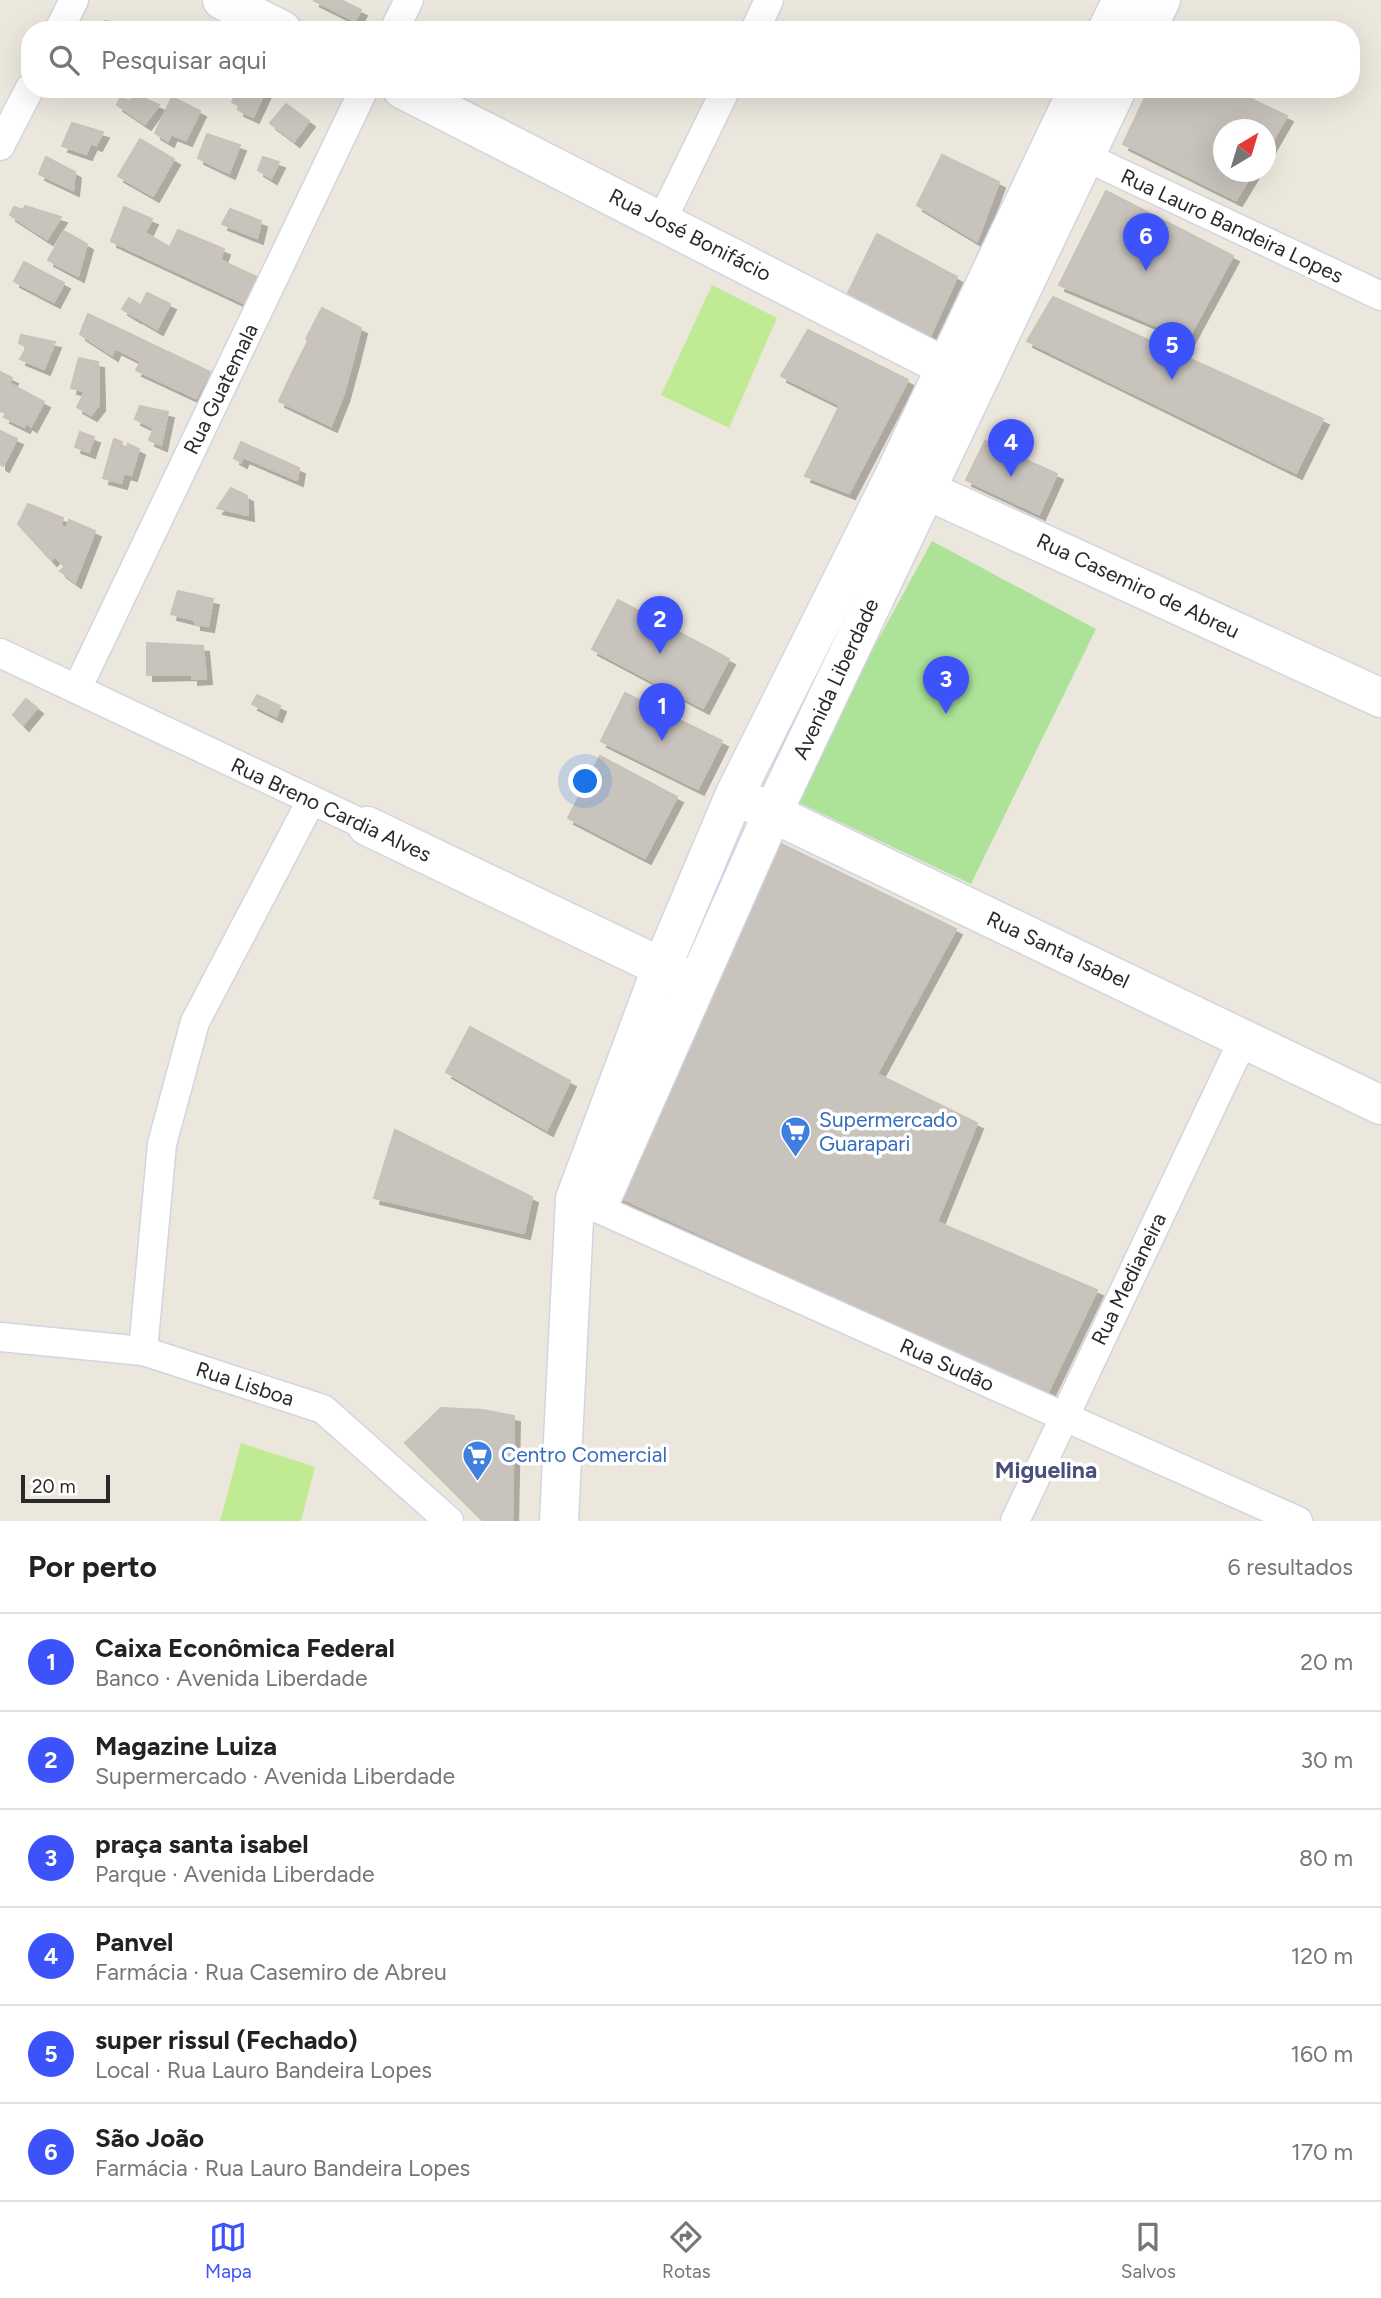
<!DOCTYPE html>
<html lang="pt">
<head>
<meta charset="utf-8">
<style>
  body { margin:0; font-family:Figtree,sans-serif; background:#f6f6f6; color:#222 }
  .compass { position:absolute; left:1213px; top:119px; width:63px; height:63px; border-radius:50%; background:#fff; box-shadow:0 7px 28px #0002; rotate:38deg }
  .scale { position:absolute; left:21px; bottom:18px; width:89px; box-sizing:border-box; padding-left:7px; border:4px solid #2a2a2a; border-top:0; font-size:19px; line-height:24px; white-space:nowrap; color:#2a2a2a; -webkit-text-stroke:5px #fff; paint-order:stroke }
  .you { position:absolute; left:586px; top:782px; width:24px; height:24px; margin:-18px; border:5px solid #fff; border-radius:50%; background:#1a73e8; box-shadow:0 0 0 10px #1a73e833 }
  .badge { display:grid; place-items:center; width:46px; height:46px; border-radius:50%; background:#3c52fa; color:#fff; font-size:23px; font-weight:700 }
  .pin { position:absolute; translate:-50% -58px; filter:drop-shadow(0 2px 4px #0008) }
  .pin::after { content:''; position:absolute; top:37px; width:24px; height:21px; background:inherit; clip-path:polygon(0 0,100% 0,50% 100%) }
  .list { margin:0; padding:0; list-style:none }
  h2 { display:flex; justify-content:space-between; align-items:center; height:91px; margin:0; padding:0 28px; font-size:30px }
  h2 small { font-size:23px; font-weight:400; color:#767676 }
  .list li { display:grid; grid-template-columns:46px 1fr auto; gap:21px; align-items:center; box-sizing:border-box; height:98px; padding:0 28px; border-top:2px solid #e0e0e0 }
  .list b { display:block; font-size:26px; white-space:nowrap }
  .list p { margin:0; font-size:23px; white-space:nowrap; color:#767676 }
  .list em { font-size:23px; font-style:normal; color:#767676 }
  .icon { flex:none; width:38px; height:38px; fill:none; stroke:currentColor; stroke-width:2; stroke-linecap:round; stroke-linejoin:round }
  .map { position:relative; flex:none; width:1381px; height:1521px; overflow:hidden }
  .search { position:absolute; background:#fff; box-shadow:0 7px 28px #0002; left:21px; right:21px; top:21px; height:77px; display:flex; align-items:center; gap:18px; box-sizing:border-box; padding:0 24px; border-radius:28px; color:#767676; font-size:26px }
  .sheet { height:679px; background:#fff }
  nav { display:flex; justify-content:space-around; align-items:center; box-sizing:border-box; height:98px; border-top:2px solid #e0e0e0; background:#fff; font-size:19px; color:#767676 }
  nav a { display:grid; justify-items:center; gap:4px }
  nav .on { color:#3c52fa }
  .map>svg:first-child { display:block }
</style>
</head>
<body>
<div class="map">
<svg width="1381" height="1521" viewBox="0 0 1381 1521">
  <defs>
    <filter id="shadow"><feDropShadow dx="6" dy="6" stdDeviation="0" flood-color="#0004"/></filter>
  </defs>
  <rect width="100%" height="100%" fill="#ece7dc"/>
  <path fill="#ade399" d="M932,541l164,88 -125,255 -180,-85z"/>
  <g fill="#c0eb94">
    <path d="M712,285l65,33 -48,110 -68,-33z"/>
    <path d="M241,1443l74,24 -14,54h-81z"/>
  </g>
  <g fill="#c8c3bc" stroke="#c8c3b6" stroke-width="2" filter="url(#shadow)">
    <path d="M313,0h28l20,10 -6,11z"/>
    <path d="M105,21l8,2 13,6 -26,1z"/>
    <path d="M238,89h28l-13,28 -15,-7 1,-4 -7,-4z"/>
    <path d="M1149,89h82l56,27 -21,36v-22h-42v42h29l-17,28 -113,-56z"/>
    <path d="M134,94l25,11 -14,19 -28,-19 3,-7 11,3z"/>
    <path d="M172,97l28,14 -14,29 -15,-6 -3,7 -13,-8z"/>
    <path d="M286,104l23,17 -15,20 -24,-18z"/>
    <path d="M72,123l31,9 -7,13 -5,-2 -5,11 -24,-8z"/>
    <path d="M207,134l33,11 -11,28 -31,-15z"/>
    <path d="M140,139l34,20 -21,37 -35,-20z"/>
    <path d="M942,155l57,27 -22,59 -60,-36z"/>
    <path d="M46,157l29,15 -2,18 -34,-16z"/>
    <path d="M263,157l16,5 -8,16 -13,-8z"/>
    <path d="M1106,191l127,65 -45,83 -129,-54z"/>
    <path d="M25,206l36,11 -14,22 -37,-24 4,-8 9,3z"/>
    <path d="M124,207l28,12 -7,14 25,14 8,-17 46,19 -4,11 37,17 -9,22 -4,4 -133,-62z"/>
    <path d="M230,209l31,12 -4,17 -35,-14z"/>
    <path d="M64,231l23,13 -9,32 -30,-16z"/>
    <path d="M877,234l80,43 -31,68 -84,-40z"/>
    <path d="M24,262l40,21 -10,19 -40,-21z"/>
    <path d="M147,293l23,11 -13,25 -22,-13z"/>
    <path d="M1053,297l270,122 -27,54 -269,-132z"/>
    <path d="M129,298l13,8 -7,11 -13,-8z"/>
    <path d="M322,308l39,20 -8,32 -47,-21z"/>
    <path d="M88,314l122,58 -14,26 -60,-28 5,-9 -26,-13 -3,7 -32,-21z"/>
    <path d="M808,330l100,50 -59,113 -44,-17 35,-71 -59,-29z"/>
    <path d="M21,335l34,7 -11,27 -24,-10 7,-12 -8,-4z"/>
    <path d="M308,341l45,19 -10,36 -51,-23z"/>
    <path d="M79,358l19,4 1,33 -28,-7z"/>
    <path d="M0,372l12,6 -3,5 35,19 -13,24 -5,-3 -2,4 -20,-10 2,-4 -6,-2z"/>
    <path d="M292,373l51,23 -12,30 -52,-25z"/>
    <path d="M85,392l14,3v10l-8,10 -14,-8z"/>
    <path d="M140,406l28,6 -7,33 -12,-5 5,-12 -19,-9z"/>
    <path d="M0,431l17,8 -14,27 -3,-2z"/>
    <path d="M80,432l14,5 -5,15 -14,-5z"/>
    <path d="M114,439l8,3 -1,3 6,3 1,-4 11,5 -8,26 -7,-2 -3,10 -18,-5z"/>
    <path d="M985,441l72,33 -18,40 -73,-34z"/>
    <path d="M241,442l58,26 -2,12 -54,-23 -2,5 -7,-4z"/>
    <path d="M231,488l16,8 1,19 -31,-7z"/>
    <path d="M28,504l35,14 -3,8 7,2 2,-8 26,11 -20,51 -15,-11 5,-4 -10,-11 -4,4 -33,-36z"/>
    <path d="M178,591l35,8 -5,27 -13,-2v-4l-24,-6z"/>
    <path d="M618,600l111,59 -26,49 -111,-59z"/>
    <path d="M147,643l56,3 3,32 -14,1v-5l-45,1z"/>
    <path d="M625,693l97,48 -24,48 -97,-48z"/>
    <path d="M257,695l23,11 -4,10 -24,-12z"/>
    <path d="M26,699l11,9 -14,17 -10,-10z"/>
    <path d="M600,756l77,41 -32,61 -77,-40z"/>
    <path d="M777,842l179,87 -79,145 -173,-85z"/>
    <path d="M704,989l273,134 -40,99 160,68 -50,104 -434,-200z"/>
    <path d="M470,1027l100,54 -23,49 -101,-58z"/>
    <path d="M395,1130l137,67 -8,36 -150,-35z"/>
    <path d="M441,1408l42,2 31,6 -2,105h-29l-78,-78z"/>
  </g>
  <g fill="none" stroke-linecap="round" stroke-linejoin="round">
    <defs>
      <g id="street">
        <path d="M59,30l15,-30"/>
        <path d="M394,30l15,-30"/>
        <path d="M755,30l14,-30"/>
        <path d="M0,146l30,-58"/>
        <path d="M1067,148l314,148"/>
        <path d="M662,220l64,-131"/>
        <path d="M0,653l367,173"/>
        <path d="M77,689l287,-600"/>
        <path d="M597,1208l701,313"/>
        <path d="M0,1337l143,14 180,58 126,112"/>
        <path d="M143,1351l19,-207 33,-122 116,-221"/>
        <path d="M1015,1521l229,-483"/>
      </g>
      <g id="secondary">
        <path d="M222,0l60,30"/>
        <path d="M1107,30l15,-30"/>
        <path d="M1146,30l15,-30"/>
        <path d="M402,89l565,289"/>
        <path d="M902,479l479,219"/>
        <path d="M749,802l632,303"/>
        <path d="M367,826l317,152"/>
        <path d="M600,1202l172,-388 345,-725"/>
        <path d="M559,1521l16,-322 86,-230 74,-175 159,-318 184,-387"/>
      </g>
    </defs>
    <use href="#street" stroke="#d2d4e3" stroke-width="31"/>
    <use href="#secondary" stroke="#d2d4e3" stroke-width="41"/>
    <use href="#street" stroke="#fff" stroke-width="28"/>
    <use href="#secondary" stroke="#fff" stroke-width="38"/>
  </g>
  <defs>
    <symbol id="supermarket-pin" viewBox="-11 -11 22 30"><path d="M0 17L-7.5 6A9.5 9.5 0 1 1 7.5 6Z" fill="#3f7fe0" stroke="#fff"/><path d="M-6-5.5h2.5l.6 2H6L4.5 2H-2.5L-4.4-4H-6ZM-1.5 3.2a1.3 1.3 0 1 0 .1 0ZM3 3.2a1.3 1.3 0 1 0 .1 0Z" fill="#fff"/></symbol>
  </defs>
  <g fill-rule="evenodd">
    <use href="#supermarket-pin" x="778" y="1114" width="35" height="47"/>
    <use href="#supermarket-pin" x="460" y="1438" width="35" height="47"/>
  </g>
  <g text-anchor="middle" stroke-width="7" stroke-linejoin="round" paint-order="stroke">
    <g font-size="21" fill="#2a2a2a" stroke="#fff">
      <text transform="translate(1232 226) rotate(25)" y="7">Rua Lauro Bandeira Lopes</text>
      <text transform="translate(690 235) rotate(27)" y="7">Rua José Bonifácio</text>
      <text transform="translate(221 389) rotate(-64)" y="7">Rua Guatemala</text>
      <text transform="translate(1138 586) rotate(25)" y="7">Rua Casemiro de Abreu</text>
      <text transform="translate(836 679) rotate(-65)" y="7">Avenida Liberdade</text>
      <text transform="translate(331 810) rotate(25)" y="7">Rua Breno Cardia Alves</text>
      <text transform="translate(1058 950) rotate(25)" y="7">Rua Santa Isabel</text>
      <text transform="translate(1129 1279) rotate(-64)" y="7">Rua Medianeira</text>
      <text transform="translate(947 1365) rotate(24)" y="7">Rua Sudão</text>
      <text transform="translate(245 1384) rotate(18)" y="7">Rua Lisboa</text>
    </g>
    <g font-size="21" fill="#366cbe" stroke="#fff" text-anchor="start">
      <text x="819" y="1127">Supermercado<tspan x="819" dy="24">Guarapari</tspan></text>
      <text x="501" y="1462">Centro Comercial</text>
    </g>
    <g font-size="23" font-weight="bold" fill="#4a507b" stroke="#fff">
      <text x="1046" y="1478">Miguelina</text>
    </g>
  </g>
</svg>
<svg class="compass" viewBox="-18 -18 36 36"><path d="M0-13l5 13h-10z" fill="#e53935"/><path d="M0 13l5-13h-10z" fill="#767676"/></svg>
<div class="scale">20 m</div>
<div class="you"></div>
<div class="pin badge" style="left:662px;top:741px">1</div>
<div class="pin badge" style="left:660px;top:654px">2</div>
<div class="pin badge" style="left:946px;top:714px">3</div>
<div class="pin badge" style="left:1011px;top:477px">4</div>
<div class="pin badge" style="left:1172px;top:380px">5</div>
<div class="pin badge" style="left:1146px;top:271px">6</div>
<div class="search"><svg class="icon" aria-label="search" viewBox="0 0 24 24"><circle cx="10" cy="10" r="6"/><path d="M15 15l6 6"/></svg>Pesquisar aqui</div>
</div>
<section class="sheet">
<h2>Por perto<small>6 resultados</small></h2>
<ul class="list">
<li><span class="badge">1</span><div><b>Caixa Econômica Federal</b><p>Banco · Avenida Liberdade</p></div><em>20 m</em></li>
<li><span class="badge">2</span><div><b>Magazine Luiza</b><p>Supermercado · Avenida Liberdade</p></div><em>30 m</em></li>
<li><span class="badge">3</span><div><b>praça santa isabel</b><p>Parque · Avenida Liberdade</p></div><em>80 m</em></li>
<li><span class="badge">4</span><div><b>Panvel</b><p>Farmácia · Rua Casemiro de Abreu</p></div><em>120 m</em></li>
<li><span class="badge">5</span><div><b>super rissul (Fechado)</b><p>Local · Rua Lauro Bandeira Lopes</p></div><em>160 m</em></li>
<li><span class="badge">6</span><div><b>São João</b><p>Farmácia · Rua Lauro Bandeira Lopes</p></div><em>170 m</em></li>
</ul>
</section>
<nav>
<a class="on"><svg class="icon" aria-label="map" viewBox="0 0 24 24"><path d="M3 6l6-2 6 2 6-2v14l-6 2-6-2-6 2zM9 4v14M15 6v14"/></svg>Mapa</a>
<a><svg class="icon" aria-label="directions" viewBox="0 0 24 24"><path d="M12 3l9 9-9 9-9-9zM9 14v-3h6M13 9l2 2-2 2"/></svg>Rotas</a>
<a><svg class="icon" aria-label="saved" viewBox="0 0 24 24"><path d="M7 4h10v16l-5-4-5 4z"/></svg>Salvos</a>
</nav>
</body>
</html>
